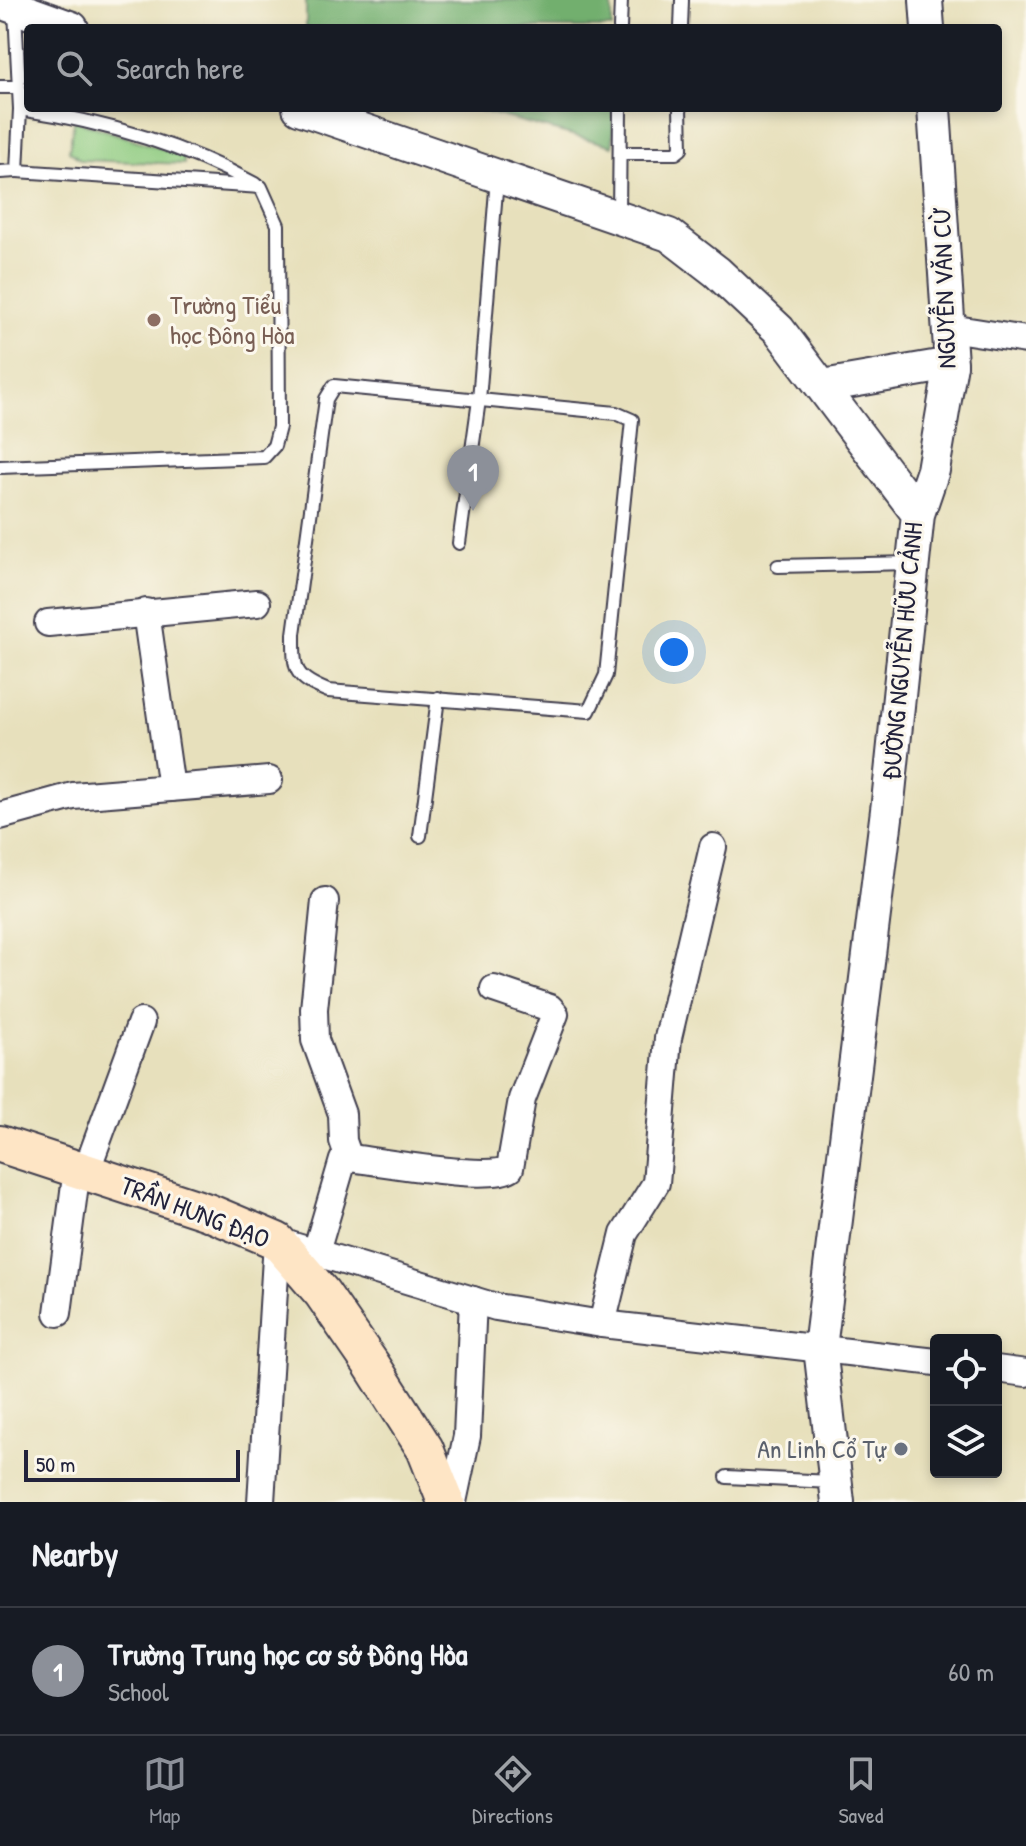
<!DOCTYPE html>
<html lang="en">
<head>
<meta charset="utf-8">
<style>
  body { margin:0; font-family:"Patrick Hand",sans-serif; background:#242831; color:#f1f3f6 }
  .controls { position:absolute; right:24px; bottom:24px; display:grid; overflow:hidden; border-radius:8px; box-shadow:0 4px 12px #0003 }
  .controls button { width:72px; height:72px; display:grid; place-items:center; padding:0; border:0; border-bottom:2px solid #363941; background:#171b24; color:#f1f3f6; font:40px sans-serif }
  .scale { position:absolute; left:24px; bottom:20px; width:216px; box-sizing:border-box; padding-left:8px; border:4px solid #22223b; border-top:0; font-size:22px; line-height:28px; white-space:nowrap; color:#22223b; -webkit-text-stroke:6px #fbf7ec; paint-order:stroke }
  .you { position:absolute; left:674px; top:652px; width:28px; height:28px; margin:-20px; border:6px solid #fff; border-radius:50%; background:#1a73e8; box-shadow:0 0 0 12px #1a73e833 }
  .badge { display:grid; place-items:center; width:52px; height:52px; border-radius:50%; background:#8c9099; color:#fff; font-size:26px; font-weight:700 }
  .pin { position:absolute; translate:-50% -66px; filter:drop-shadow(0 2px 4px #0008) }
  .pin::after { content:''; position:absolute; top:42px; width:28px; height:24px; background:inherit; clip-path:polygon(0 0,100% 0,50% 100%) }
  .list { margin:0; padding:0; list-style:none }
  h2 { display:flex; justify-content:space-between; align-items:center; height:104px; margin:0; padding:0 32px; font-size:34px }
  h2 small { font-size:26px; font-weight:400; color:#9ea1a6 }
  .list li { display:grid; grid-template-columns:52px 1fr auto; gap:24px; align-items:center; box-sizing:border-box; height:128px; padding:0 32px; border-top:2px solid #363941 }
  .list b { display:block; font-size:30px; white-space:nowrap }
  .list p { margin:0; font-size:26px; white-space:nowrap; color:#9ea1a6 }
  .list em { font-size:26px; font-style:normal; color:#9ea1a6 }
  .icon { flex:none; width:44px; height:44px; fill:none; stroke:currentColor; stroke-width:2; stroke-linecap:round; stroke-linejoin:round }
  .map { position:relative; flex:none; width:1026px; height:1502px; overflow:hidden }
  .search { position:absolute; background:#171b24; box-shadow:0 4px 12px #0003; left:24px; right:24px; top:24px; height:88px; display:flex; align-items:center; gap:20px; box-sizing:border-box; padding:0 28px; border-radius:8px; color:#9ea1a6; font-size:30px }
  .sheet { height:232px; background:#171b24 }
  nav { display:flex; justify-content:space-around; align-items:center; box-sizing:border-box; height:112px; border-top:2px solid #363941; background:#171b24; font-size:22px; color:#9ea1a6 }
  nav a { display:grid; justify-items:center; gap:4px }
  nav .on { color:#8c9099 }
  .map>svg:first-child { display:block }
</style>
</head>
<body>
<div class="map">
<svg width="1026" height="1502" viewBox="0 0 1026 1502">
  <rect width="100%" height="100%" fill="#fbf7ec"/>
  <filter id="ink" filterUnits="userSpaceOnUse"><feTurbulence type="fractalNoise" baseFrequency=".0125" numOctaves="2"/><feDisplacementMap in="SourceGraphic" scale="16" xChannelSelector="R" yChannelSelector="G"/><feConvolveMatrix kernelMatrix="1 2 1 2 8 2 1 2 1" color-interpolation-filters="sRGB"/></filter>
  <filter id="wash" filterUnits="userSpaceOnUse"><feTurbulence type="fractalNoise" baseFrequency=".006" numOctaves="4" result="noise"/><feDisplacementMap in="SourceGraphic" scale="32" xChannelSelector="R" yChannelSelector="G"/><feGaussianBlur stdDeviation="1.8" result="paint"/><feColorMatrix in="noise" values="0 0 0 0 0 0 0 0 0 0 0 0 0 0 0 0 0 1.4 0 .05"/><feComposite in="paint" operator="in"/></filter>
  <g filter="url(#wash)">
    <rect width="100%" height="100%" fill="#e7e0bc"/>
    <path fill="#8ecb80" stroke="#58765e" stroke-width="2" d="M74,120l110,36v8l-103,-4 -12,-9z"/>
    <g fill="#72af6e" stroke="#4a6854" stroke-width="2">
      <rect x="306" y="0" width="306" height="28"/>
      <path d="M471,108h142v38z"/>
    </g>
  </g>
  <g filter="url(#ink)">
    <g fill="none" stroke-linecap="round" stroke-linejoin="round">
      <defs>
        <g id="service">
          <path d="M620,28l1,-28"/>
          <path d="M681,28l1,-28"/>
          <path d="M0,87h17"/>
          <path d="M20,109c80,12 164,36 235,75"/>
          <path d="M620,153h56l5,-4 -1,-41"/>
          <path d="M0,172l17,-1 3,-62 -5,-98"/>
          <path d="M619,215l1,-107"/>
          <path d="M334,386l282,27 16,7 -26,255 -17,36 -261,-20c-35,-14 -34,-21 -34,-57l32,-235z"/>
          <path d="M0,467l264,-10 10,-11 5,-19 -1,-202 -17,-38 -244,-16"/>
          <path d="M459,543l20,-143 18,-222"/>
          <path d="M778,566l133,-3"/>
          <path d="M420,836l18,-138"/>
          <path d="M727,1477l105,5"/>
        </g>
        <g id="minor">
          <path d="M950,328l76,12"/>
          <path d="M146,612l25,176"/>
          <path d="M48,623l209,-20"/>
          <path d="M0,816l73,-20 196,-16"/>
          <path d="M349,1158c29,3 140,24 161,10l12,-69 33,-85 -5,-6 -56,-19"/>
          <path d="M86,1172l55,-150"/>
          <path d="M316,1252l27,-92 6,-2 -6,-17 -1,-27 -27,-74 -1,-31 11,-108"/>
          <path d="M58,1313l19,-144"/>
          <path d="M602,1324l22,-90 32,-51 12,-145 45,-191"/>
          <path d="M996,1369l30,4"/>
          <path d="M261,1502l16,-261 219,66 106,17 334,38"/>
          <path d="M453,1502l14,-66 6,-136"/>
        </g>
        <g id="tertiary">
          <path d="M926,0l2,28"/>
          <path d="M0,2l72,26"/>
          <path d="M299,108l370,127 48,37 62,58 139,184 -30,288 -68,546 18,154"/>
          <path d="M823,386l128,-22"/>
          <path d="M918,514l15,-44 18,-106 -17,-256"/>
        </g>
        <path id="secondary" d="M0,1144l208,68 69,29 45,52 49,71 54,85 21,53"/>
      </defs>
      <use href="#service" stroke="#403e4e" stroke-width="16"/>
      <use href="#minor" stroke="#403e4e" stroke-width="30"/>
      <use href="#tertiary" stroke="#403e4e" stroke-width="36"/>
      <use href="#secondary" stroke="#403e4e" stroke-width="40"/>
      <use href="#service" stroke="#fff" stroke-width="12"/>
      <use href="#minor" stroke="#fff" stroke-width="26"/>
      <use href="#tertiary" stroke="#fff" stroke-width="32"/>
      <use href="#secondary" stroke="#fee5c5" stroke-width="36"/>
    </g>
  </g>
  <circle fill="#8d6e63" stroke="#fbf7ec" stroke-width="3" cx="154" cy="320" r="8"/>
  <circle fill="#6b7280" stroke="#fbf7ec" stroke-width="3" cx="901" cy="1449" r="8"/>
  <g text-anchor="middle" stroke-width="6" stroke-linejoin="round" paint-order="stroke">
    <g font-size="26" fill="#22223b" stroke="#fbf7ec">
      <text transform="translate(944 289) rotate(-92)" y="9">NGUYỄN VĂN CỪ</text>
      <text transform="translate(902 651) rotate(-85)" y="9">ĐƯỜNG NGUYỄN HỮU CẢNH</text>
      <text transform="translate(195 1212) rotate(21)" y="9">TRẦN HƯNG ĐẠO</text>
    </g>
    <g font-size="26" fill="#785e54" stroke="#fbf7ec" text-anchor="start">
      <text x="170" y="314">Trường Tiểu<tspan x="170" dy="30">học Đông Hòa</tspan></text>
    </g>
    <g font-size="26" fill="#5b616d" stroke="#fbf7ec" text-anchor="end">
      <text x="885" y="1458">An Linh Cổ Tự</text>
    </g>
  </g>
</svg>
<div class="controls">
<button><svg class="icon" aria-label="locate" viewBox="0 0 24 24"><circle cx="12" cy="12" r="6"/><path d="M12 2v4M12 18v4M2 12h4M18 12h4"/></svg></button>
<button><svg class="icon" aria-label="layers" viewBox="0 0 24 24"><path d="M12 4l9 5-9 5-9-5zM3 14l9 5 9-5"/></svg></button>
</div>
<div class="scale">50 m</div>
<div class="you"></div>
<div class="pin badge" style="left:473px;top:511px">1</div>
<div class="search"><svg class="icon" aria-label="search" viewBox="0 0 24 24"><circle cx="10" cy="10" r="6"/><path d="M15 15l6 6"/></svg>Search here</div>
</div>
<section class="sheet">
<h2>Nearby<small></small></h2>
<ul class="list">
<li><span class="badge">1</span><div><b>Trường Trung học cơ sở Đông Hòa</b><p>School</p></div><em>60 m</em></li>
</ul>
</section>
<nav>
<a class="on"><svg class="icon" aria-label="map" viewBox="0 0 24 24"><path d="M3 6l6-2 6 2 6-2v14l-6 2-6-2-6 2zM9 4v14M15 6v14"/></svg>Map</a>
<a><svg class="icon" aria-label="directions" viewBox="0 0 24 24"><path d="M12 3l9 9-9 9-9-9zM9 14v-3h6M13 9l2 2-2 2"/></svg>Directions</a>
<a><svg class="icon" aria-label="saved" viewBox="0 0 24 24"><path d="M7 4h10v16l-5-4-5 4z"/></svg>Saved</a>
</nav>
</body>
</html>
